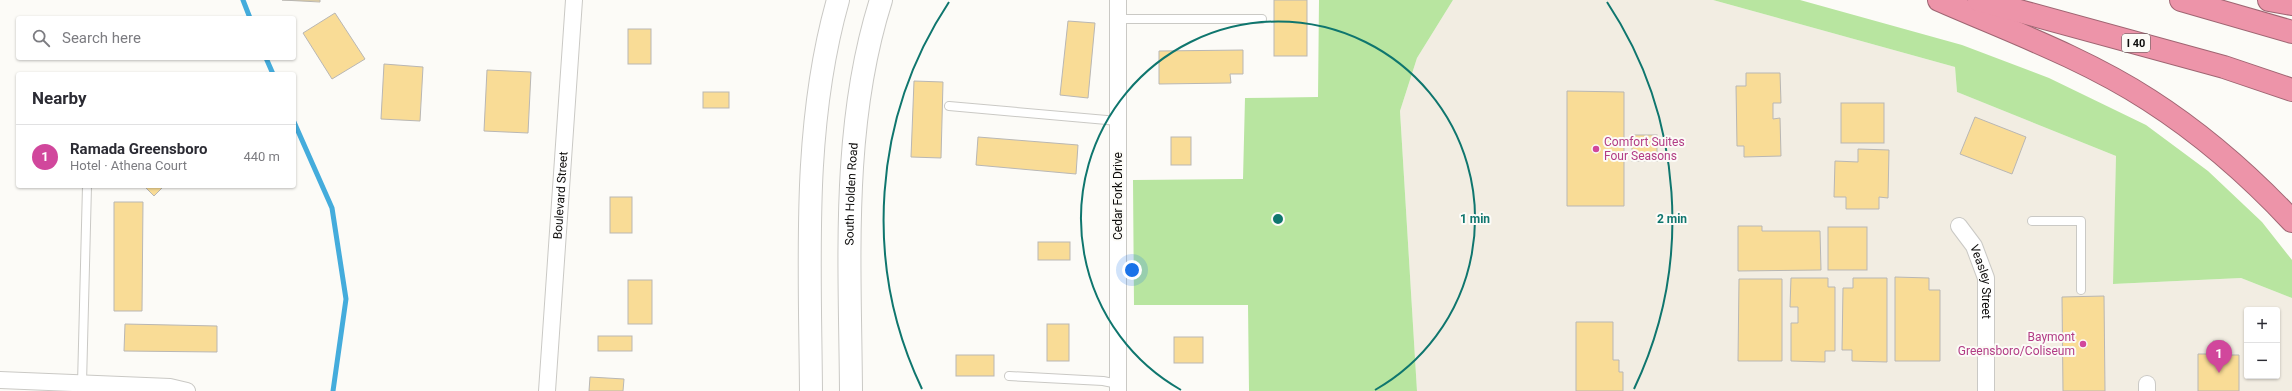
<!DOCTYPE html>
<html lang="en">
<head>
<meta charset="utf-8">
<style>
  body { margin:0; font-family:Roboto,sans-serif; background:#f7f7f7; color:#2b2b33 }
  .controls { position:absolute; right:12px; bottom:12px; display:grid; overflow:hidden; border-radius:4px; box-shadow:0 1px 3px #0004 }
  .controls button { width:36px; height:36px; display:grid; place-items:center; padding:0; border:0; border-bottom:1px solid #e1e1e2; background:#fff; color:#2b2b33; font:20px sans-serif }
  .you { position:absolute; left:1132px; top:270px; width:14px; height:14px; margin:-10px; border:3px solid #fff; border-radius:50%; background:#1a73e8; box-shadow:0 0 0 6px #1a73e833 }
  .badge { display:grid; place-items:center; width:26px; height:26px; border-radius:50%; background:#b45309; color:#fff; font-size:13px; font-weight:700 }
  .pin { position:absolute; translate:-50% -33px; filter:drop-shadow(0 1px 2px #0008) }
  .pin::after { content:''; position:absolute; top:21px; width:14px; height:12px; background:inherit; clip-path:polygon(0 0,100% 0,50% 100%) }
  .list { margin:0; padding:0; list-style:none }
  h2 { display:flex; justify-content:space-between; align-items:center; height:52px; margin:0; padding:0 16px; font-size:17px }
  h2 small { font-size:13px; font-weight:400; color:#7c7c81 }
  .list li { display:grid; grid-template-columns:26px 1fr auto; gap:12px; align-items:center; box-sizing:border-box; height:64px; padding:0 16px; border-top:1px solid #e1e1e2 }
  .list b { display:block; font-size:15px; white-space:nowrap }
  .list p { margin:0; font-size:13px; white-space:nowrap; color:#7c7c81 }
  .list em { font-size:13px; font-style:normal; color:#7c7c81 }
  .icon { flex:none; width:22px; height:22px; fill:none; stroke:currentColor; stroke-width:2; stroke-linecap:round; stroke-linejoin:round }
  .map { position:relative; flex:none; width:2292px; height:391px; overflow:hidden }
  .search { position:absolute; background:#fff; box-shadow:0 1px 3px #0004; left:16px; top:16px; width:280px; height:44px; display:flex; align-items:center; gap:10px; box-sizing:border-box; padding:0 14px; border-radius:4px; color:#7c7c81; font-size:15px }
  .panel { position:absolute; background:#fff; box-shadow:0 1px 3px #0004; left:16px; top:72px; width:280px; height:116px; border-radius:4px }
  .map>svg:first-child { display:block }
</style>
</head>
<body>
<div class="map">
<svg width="2292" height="391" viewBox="0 0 2292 391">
  <rect width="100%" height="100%" fill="#fcfbf7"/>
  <path fill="#f2ede2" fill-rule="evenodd" d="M1453,0h260l242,67 2,25 159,64 -2,128 127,-6 51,20v93h-875l-17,-280 17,-53zM2247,310h30v66h-30z"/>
  <g fill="#b8e5a0">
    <path d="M1319,0h134l-36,58 -17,53 17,280h-168l-1,-86h-114l-1,-125 110,-1 2,-81 73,-1z"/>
    <path d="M1713,0h87l162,45 87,33 97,47 62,46 54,51 30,38v38l-51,-20 -128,6 3,-128 -159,-64 -2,-25z"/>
  </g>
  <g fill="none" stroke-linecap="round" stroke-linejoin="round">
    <g stroke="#44acdc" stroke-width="5">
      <path d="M243,0l7,18"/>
      <path d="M266,58l7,16"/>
      <path d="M294,122l38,86 14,91 -13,92"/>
    </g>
  </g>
  <g fill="#f9dc96" stroke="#b9b7b4">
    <path d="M282,0h38v2z"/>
    <rect x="1274" y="0" width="33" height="56"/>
    <path d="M335,13l30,46 -33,20 -29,-46z"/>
    <path d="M1068,21l27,2 -7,75 -28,-3z"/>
    <rect x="628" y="29" width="23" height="35"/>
    <path d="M1243,50v24h-13l1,9 -72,1v-33z"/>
    <path d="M384,64l39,3 -3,54 -39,-2z"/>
    <path d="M487,70l44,2 -3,61 -44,-2z"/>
    <path d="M1746,73h34l1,30h-8v16l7,-1 1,38 -37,1v-11h-7l-1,-60h10z"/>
    <path d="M914,81l29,1 -2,76 -30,-1z"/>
    <path d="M1567,91l57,1v114h-57z"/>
    <rect x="703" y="92" width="26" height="16"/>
    <rect x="1841" y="103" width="43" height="40"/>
    <path d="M1975,117l51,20 -14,37 -52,-20z"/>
    <rect x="1632" y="135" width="25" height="26"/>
    <path d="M978,137l100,8 -2,29 -100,-9z"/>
    <rect x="1171" y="137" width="20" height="28"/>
    <path d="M1858,149l31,1 -1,48 -9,-1v12h-33v-12h-12l1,-36 23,1z"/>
    <path d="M144,186h20l-10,10z"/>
    <rect x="610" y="197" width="22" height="36"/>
    <path d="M114,202h29l-1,109h-28z"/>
    <path d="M1738,226h24v5h58l1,39 -83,1z"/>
    <rect x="1828" y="227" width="39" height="43"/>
    <rect x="1038" y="242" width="32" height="18"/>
    <path d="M1895,277l34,1v12h11v71h-45z"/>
    <path d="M1791,278h37v9h7v64h-10v11l-34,-1v-38h7v-16h-8z"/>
    <path d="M1853,278h34v84l-35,-1v-11h-10l1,-62h10z"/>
    <path d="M1739,279h43v82h-44z"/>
    <rect x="628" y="280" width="24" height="44"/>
    <path d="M2104,296l1,95h-42l-1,-94z"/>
    <path d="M1576,322h37v38h6v12h4v19h-47z"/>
    <path d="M125,324l92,2v26l-93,-1z"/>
    <rect x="1047" y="324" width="22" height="37"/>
    <rect x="598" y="336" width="34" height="15"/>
    <rect x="1174" y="337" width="29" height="26"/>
    <path d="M2213,341h11v14h15v36h-41v-37h15z"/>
    <rect x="956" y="355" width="38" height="21"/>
    <path d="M590,377l34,2 -1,12h-34z"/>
  </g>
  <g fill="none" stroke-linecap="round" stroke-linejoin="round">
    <defs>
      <g id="lane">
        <path d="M1118,19h144"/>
        <path d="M949,106l169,15"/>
        <path d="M2032,221h49v69"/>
        <path d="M1009,376l94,5 15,3"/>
        <path d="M82,384l5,-198"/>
      </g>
      <g id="street">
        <path d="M1118,0v391"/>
        <path id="s1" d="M1959,226l15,20 12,32v113"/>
        <path d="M0,380l170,7 17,4"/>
        <path id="s2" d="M547,391l27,-391"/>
        <path d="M2147,391v-7"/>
      </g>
      <g id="secondary">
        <path d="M811,391c-1,-131 -9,-264 27,-391"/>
        <path id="s3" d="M851,391c-1,-130 -10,-265 30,-391"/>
      </g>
      <g id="highway">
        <path d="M1939,0c71,31 145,58 210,100 53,34 100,75 143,121"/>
        <path d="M1979,0l245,67 68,23"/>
        <path d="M2181,0l111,32"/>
        <path d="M2269,0l23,4"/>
      </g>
    </defs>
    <use href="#lane" stroke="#cac9c5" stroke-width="10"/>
    <use href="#street" stroke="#cac9c5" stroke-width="18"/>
    <use href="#secondary" stroke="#cac9c5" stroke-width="24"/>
    <use href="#highway" stroke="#9f6572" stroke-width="24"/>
    <use href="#lane" stroke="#fff" stroke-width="8"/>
    <use href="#street" stroke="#fff" stroke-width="16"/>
    <use href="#secondary" stroke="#fff" stroke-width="22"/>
    <use href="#highway" stroke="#ed94a9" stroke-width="22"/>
  </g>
  <g fill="none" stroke="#0f766e" stroke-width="2">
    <path d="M1181 390A197 197 0 1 1 1375 390"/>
    <path d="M922 389A394 394 0 0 1 949 2M1607 2A394 394 0 0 1 1634 389"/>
  </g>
  <g fill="#d1479c" stroke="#fcfbf7" stroke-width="1.5">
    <circle cx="1596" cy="149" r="4"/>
    <circle cx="2083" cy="344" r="4"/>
  </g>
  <g text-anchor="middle" stroke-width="4" stroke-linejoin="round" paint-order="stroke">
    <rect fill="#fcfbf7" stroke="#555452" stroke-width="1" x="2122" y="34" width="28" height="18" rx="3"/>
    <g font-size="11" font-weight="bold" fill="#0e0d0c">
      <text x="2136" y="47">I 40</text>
    </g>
    <g font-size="12" fill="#b23c85" stroke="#fcfbf7" text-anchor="start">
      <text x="1604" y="146">Comfort Suites<tspan x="1604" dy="14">Four Seasons</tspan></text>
      <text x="2075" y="341" text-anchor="end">Baymont<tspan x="2075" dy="14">Greensboro/Coliseum</tspan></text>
    </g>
    <g font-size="12" fill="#0e0d0c" stroke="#fcfbf7">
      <text dy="4" stroke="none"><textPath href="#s3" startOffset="197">South Holden Road</textPath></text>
      <text dy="4" stroke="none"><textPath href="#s2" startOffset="196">Boulevard Street</textPath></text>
      <text transform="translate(1118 196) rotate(-90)" y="4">Cedar Fork Drive</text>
      <text dy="4" stroke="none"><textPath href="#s1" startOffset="62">Veasley Street</textPath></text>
    </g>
  </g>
  <circle cx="1278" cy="219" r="6" fill="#0f766e" stroke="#fcfbf7" stroke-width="2"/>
  <g font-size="12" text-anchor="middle" font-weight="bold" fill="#0f766e" stroke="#fcfbf7" stroke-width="4" stroke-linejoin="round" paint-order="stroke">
    <text x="1475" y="223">1 min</text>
    <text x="1672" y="223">2 min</text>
  </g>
</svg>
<div class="controls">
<button>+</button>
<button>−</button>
</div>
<div class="you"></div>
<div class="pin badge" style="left:2219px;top:373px;background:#d1479c">1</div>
<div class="search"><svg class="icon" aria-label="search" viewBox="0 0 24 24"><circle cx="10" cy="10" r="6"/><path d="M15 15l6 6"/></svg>Search here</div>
<section class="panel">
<h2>Nearby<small></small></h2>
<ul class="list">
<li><span class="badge" style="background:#d1479c">1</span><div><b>Ramada Greensboro</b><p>Hotel · Athena Court</p></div><em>440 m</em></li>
</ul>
</section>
</div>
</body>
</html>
